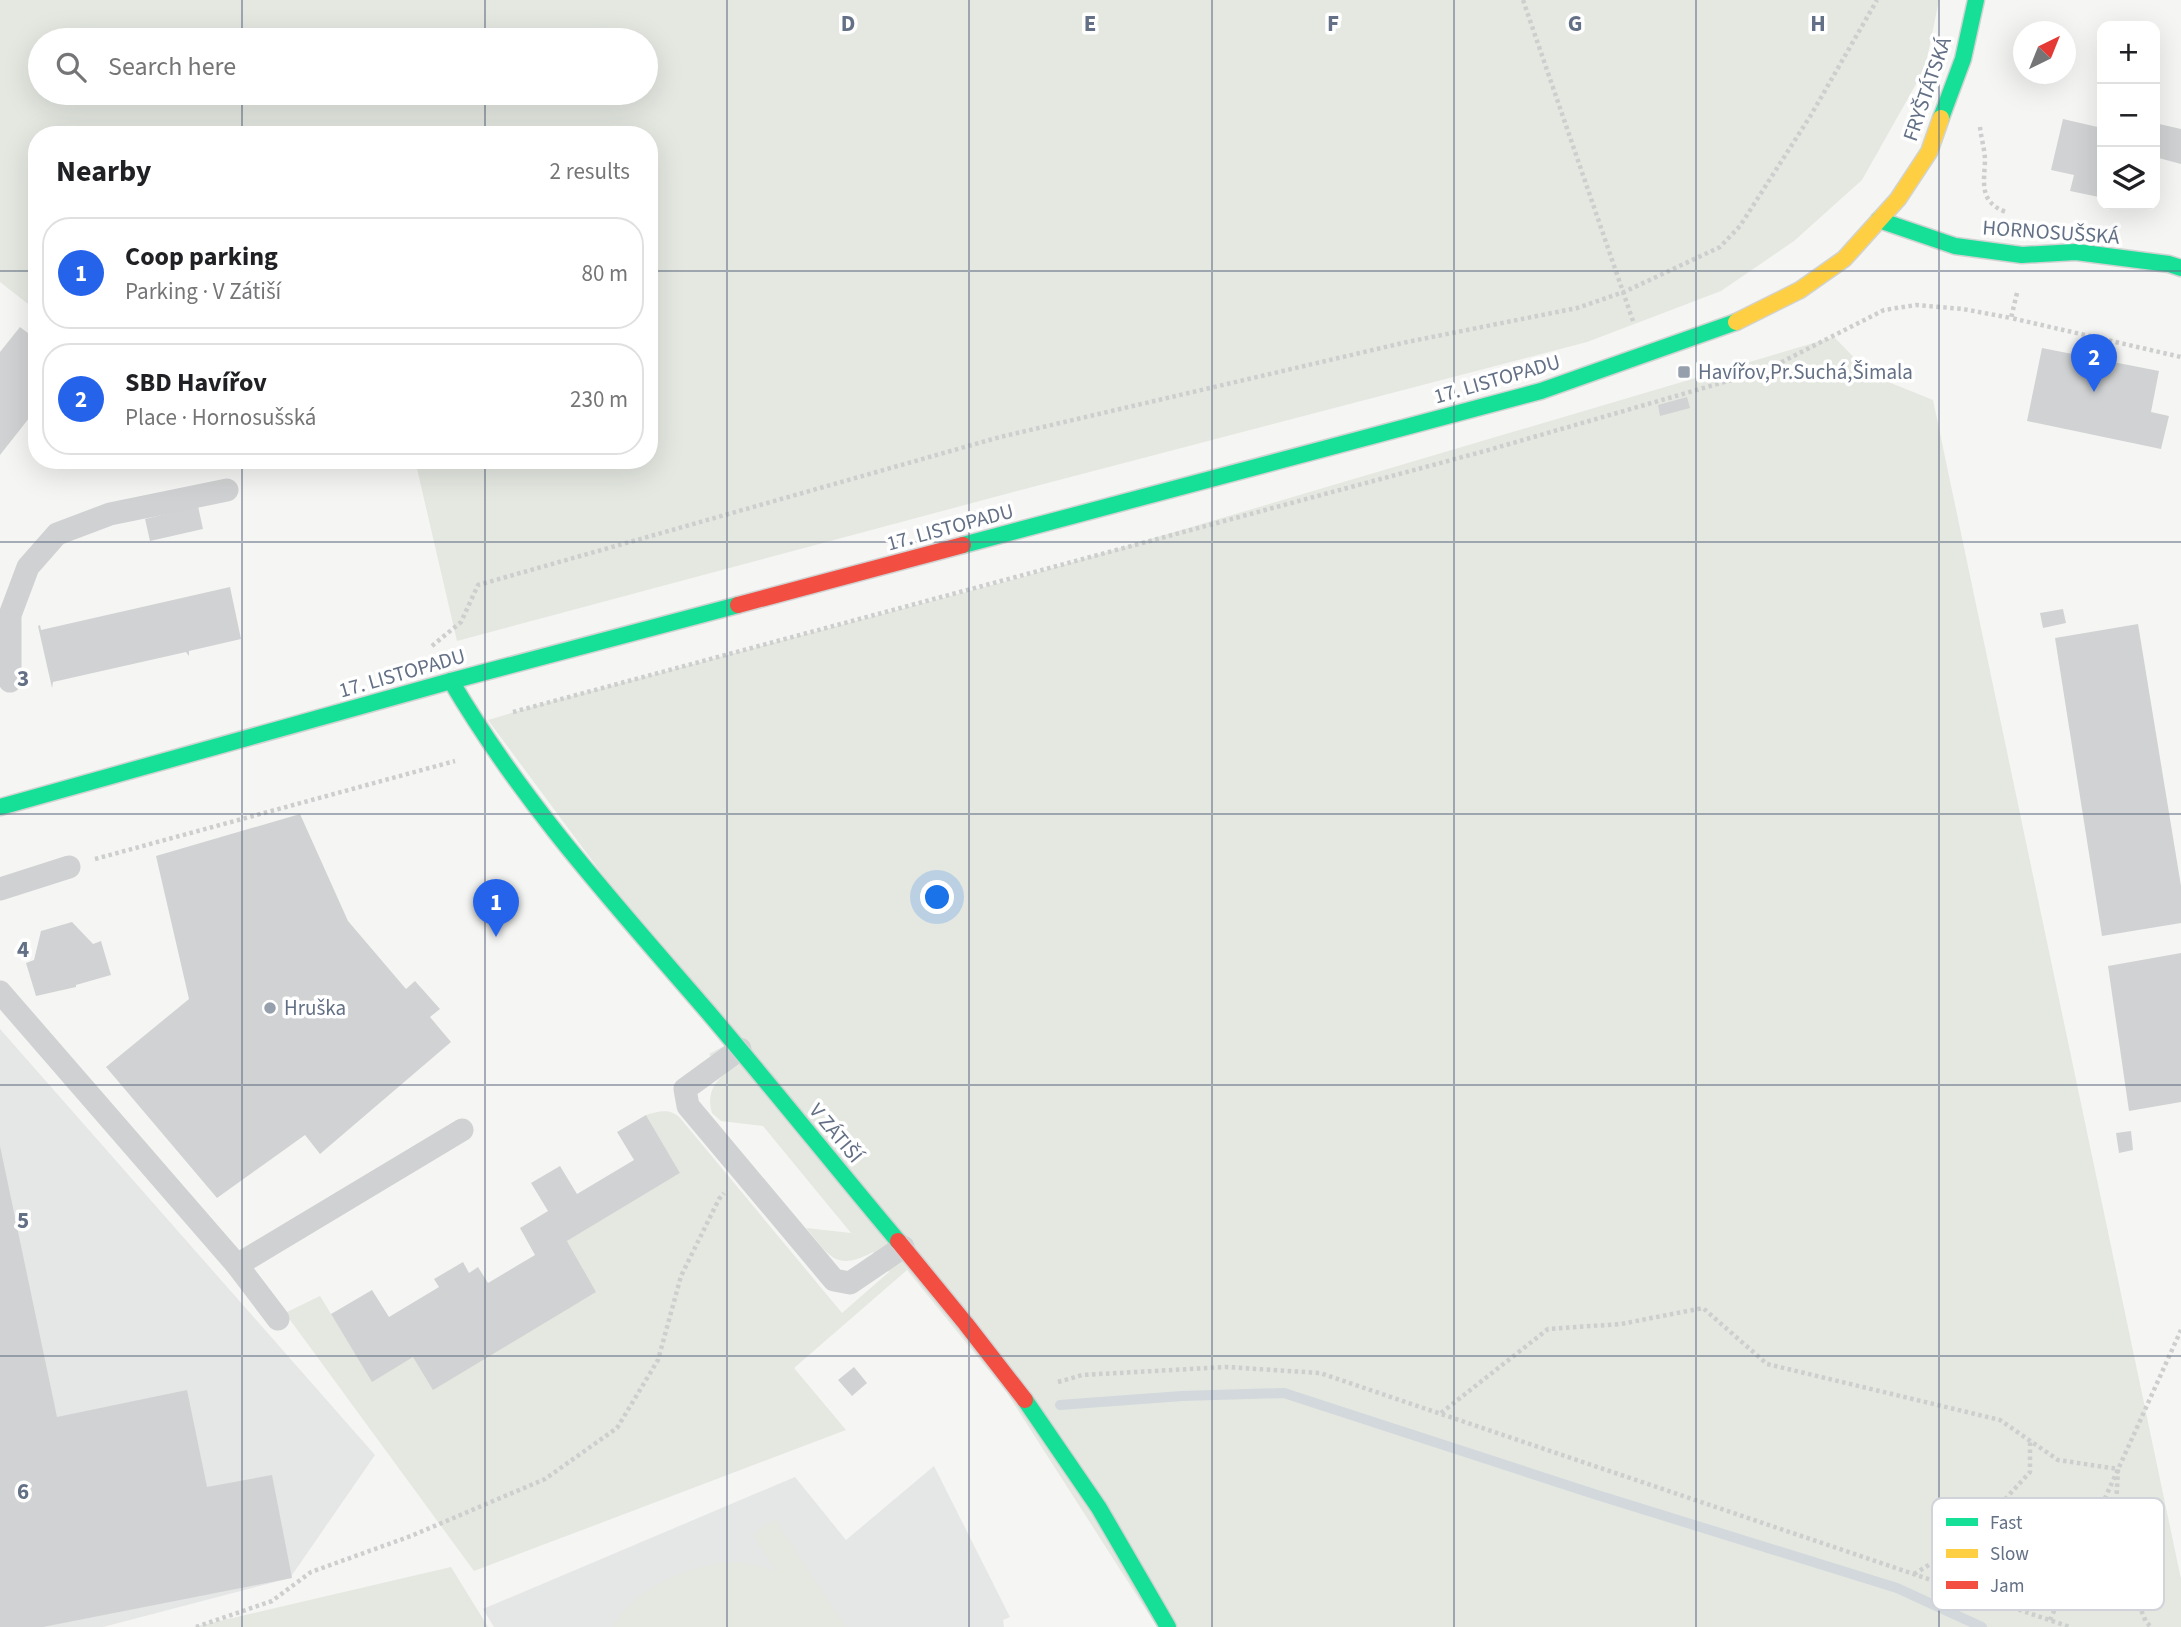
<!DOCTYPE html>
<html lang="en">
<head>
<meta charset="utf-8">
<style>
  body { margin:0; font-family:"Source Sans 3",sans-serif; background:#f2f2f2; color:#202124 }
  .controls { position:absolute; right:21px; top:21px; display:grid; overflow:hidden; border-radius:14px; box-shadow:0 7px 28px #0002 }
  .controls button { width:63px; height:63px; display:grid; place-items:center; padding:0; border:0; border-bottom:2px solid #e0e0e0; background:#fff; color:#202124; font:35px sans-serif }
  .compass { position:absolute; left:2013px; top:21px; width:63px; height:63px; border-radius:50%; background:#fff; box-shadow:0 7px 28px #0002; rotate:43deg }
  .you { position:absolute; left:938px; top:898px; width:24px; height:24px; margin:-18px; border:5px solid #fff; border-radius:50%; background:#1a73e8; box-shadow:0 0 0 10px #1a73e833 }
  .badge { display:grid; place-items:center; width:46px; height:46px; border-radius:50%; background:#2563eb; color:#fff; font-size:23px; font-weight:700 }
  .pin { position:absolute; translate:-50% -58px; filter:drop-shadow(0 2px 4px #0008) }
  .pin::after { content:''; position:absolute; top:37px; width:24px; height:21px; background:inherit; clip-path:polygon(0 0,100% 0,50% 100%) }
  .list { margin:0; padding:0; list-style:none }
  h2 { display:flex; justify-content:space-between; align-items:center; height:91px; margin:0; padding:0 28px; font-size:30px }
  h2 small { font-size:23px; font-weight:400; color:#757577 }
  .list li { display:grid; grid-template-columns:46px 1fr auto; gap:21px; align-items:center; box-sizing:border-box; height:112px; margin:0 14px 14px; padding:0 14px; border:2px solid #e0e0e0; border-radius:28px }
  .list b { display:block; font-size:26px; white-space:nowrap }
  .list p { margin:0; font-size:23px; white-space:nowrap; color:#757577 }
  .list em { font-size:23px; font-style:normal; color:#757577 }
  .icon { flex:none; width:38px; height:38px; fill:none; stroke:currentColor; stroke-width:2; stroke-linecap:round; stroke-linejoin:round }
  .map { position:relative; flex:none; width:2181px; height:1627px; overflow:hidden }
  .search { position:absolute; background:#fff; box-shadow:0 7px 28px #0002; left:28px; top:28px; width:630px; height:77px; display:flex; align-items:center; gap:18px; box-sizing:border-box; padding:0 24px; border-radius:38px; color:#757577; font-size:26px }
  .panel { position:absolute; background:#fff; box-shadow:0 7px 28px #0002; left:28px; top:126px; width:630px; height:343px; border-radius:28px }
  .map>svg:first-child { display:block }
</style>
</head>
<body>
<div class="map">
<svg width="2181" height="1627" viewBox="0 0 2181 1627">
  <rect width="100%" height="100%" fill="#f5f5f3"/>
  <g fill="#e5e6e6">
    <path d="M0,1029l375,426 -85,123 -187,49h-103z"/>
    <path d="M934,1466l76,151 -7,3 1,7h-510l-11,-18 312,-132 51,63z"/>
  </g>
  <g fill="#e4e8e1" fill-rule="evenodd">
    <path d="M0,0h1939l-14,68 -63,112 -68,61 -73,50 -134,51 -570,149 -560,150 -42,-181h234v-325h-612v176l-37,-29zM646,40v53h-606v-53z"/>
    <path d="M1834,337l37,38 62,25 248,1179v48h-1024l-150,-234 -100,-123 -113,98 52,62 -372,141 -189,-258 35,-17 52,85 91,-54 120,-58 -16,-28 113,-68 -34,-58c13,-4 24,-7 34,3l162,195 47,-41 -16,-20c-38,20 -43,4 -67,-24l45,5 -88,-107 -42,-5 -9,-8c-5,-17 0,-29 14,-40l-17,-19 19,-10 -240,-324 50,-15 481,-127z"/>
    <path d="M775,1519l71,108h-233c20,-38 74,-61 115,-65 15,-2 33,6 48,8l-23,-35z"/>
    <path d="M451,1567l37,60h-294z"/>
  </g>
  <g fill="none" stroke-linecap="round" stroke-linejoin="round">
    <path stroke="#d2d8dc" stroke-width="10" d="M1060,1405l122,-9 102,-3 310,101 303,94 85,39"/>
  </g>
  <g fill="#d1d2d3">
    <path d="M2063,119l39,9v55l-3,14 -29,-6 4,-16 -23,-5z"/>
    <path d="M2155,123l26,6v35l-26,-7z"/>
    <path d="M20,327l17,13v68l-37,47v-103z"/>
    <path d="M2042,348l117,23 -8,41 18,4 -8,33 -134,-28z"/>
    <path d="M1687,397l3,11 -30,8 -2,-11z"/>
    <path d="M198,506l5,23 -53,12 -5,-22z"/>
    <path d="M230,587l11,52 -52,12v5l-3,-4 -133,30 -1,6 -14,-62 2,-1 1,5z"/>
    <path d="M2063,609l3,14 -23,5 -3,-15z"/>
    <path d="M2138,624l43,262v37l-79,13 -47,-298z"/>
    <path d="M300,814l48,107 58,68 9,-8 25,28 -10,8 21,25 -131,112 -15,-19 -88,63 -111,-131 83,-68 -33,-143z"/>
    <path d="M72,922l21,22 8,-3 10,34 -35,10v2l-40,9 -10,-33 8,-3 7,-29z"/>
    <path d="M2181,953v149l-52,9 -21,-145z"/>
    <path d="M646,1115l34,58 -113,68 29,51 -163,98 -20,-33 -41,25 -41,-68 41,-24 17,27 50,-30 -5,-8 29,-17 6,11 9,-6 10,16 47,-28 -15,-27 28,-17 -17,-28 29,-17 17,28 57,-34 -17,-28z"/>
    <path d="M2131,1131l2,19 -14,3 -3,-20z"/>
    <path d="M0,1146l57,271 130,-27 20,97 65,-12 20,103 -249,49h-43z"/>
    <path d="M854,1367l13,16 -15,13 -14,-16z"/>
  </g>
  <g fill="none" stroke-linecap="round" stroke-linejoin="round">
    <defs>
      <g id="fast">
        <path d="M1941,118l22,-59 13,-59"/>
        <path d="M1879,220l76,26 67,9 54,-3 93,12 12,4"/>
        <path d="M963,545l578,-154 195,-69"/>
        <path d="M451,681c73,124 164,223 257,331 64,75 126,153 190,229"/>
        <path d="M0,807l451,-126 287,-76"/>
        <path d="M1025,1400l74,108 69,119"/>
      </g>
      <path id="slow" d="M1736,322l64,-32 44,-31 54,-60 31,-47 12,-34"/>
      <g id="jam">
        <path d="M738,605l225,-60"/>
        <path d="M898,1241l68,83 59,76"/>
      </g>
    </defs>
    <use href="#fast" stroke="#d1d3d3" stroke-width="19"/>
    <use href="#slow" stroke="#d1d3d3" stroke-width="19"/>
    <use href="#jam" stroke="#d1d3d3" stroke-width="19"/>
    <g stroke="#cdcece" stroke-width="4.5" stroke-dasharray="3.5 3.5" stroke-linecap="butt">
      <path d="M1523,0l110,321"/>
      <path d="M1980,127c1,11 5,23 5,34 -1,22 -6,41 21,51"/>
      <path d="M2017,293l-6,25 170,39"/>
      <path d="M432,646l29,-24 17,-37 522,-148 407,-95 170,-34 47,-16 96,-45 20,-21 71,-111 66,-115"/>
      <path d="M513,712l972,-261 281,-81 118,-60 32,-5 47,4 48,9"/>
      <path d="M95,859l360,-98"/>
      <path d="M1058,1382l24,-7 144,-8 94,6 750,254"/>
      <path d="M1441,1413l107,-84 73,-5 82,-16 64,56 233,56 58,40 60,9 -4,75 32,78 5,5"/>
      <path d="M1914,1574l51,-31 65,-71v-31"/>
      <path d="M2050,1620l131,-290"/>
      <path d="M196,1627l76,-26 39,-29 100,-36 134,-57 72,-51 41,-68 23,-84 38,-77 5,-6"/>
    </g>
    <g stroke="#d0d1d2" stroke-width="23">
      <path d="M10,681v-66l18,-48 29,-33 53,-20 117,-24"/>
      <path d="M0,889l69,-22"/>
      <path d="M0,992l237,273 41,54"/>
      <path d="M740,1049l-55,40 3,17 146,174 16,3 53,-36"/>
      <path d="M237,1265l225,-135"/>
    </g>
    <use href="#fast" stroke="#16e098" stroke-width="16"/>
    <use href="#slow" stroke="#ffcf43" stroke-width="16"/>
    <use href="#jam" stroke="#f24e42" stroke-width="16"/>
  </g>
  <path fill="none" stroke="#637085" stroke-width="2" stroke-opacity="0.55" d="M242,0v40M485,0v40M727,0v1627M969,0v1627M1212,0v1627M1454,0v1627M1696,0v1627M1939,0v1627M242,93v42M485,93v42M0,271h37M649,271h1532M242,460v1167M485,460v1167M0,542h2181M0,814h2181M0,1085h2181M0,1356h2181"/>
  <g fill="#969fac" stroke="#fff" stroke-width="2.5">
    <rect x="1677" y="365" width="14" height="14" rx="3.5"/>
    <circle cx="270" cy="1008" r="7"/>
  </g>
  <g text-anchor="middle" stroke-width="7" stroke-linejoin="round" paint-order="stroke">
    <g font-size="21" fill="#637085" stroke="#fff">
      <text transform="translate(1927 89) rotate(-71)" y="7">FRYŠTÁTSKÁ</text>
      <text transform="translate(2051 232) rotate(4)" y="7">HORNOSUŠSKÁ</text>
      <text transform="translate(1497 379) rotate(-16)" y="7">17. LISTOPADU</text>
      <text transform="translate(950 527) rotate(-15)" y="7">17. LISTOPADU</text>
      <text transform="translate(402 673) rotate(-16)" y="7">17. LISTOPADU</text>
      <text transform="translate(836 1133) rotate(50)" y="7">V ZÁTIŠÍ</text>
    </g>
    <g font-size="21" fill="#637085" stroke="#fff" text-anchor="start">
      <text x="1698" y="379">Havířov,Pr.Suchá,Šimala</text>
      <text x="284" y="1015">Hruška</text>
    </g>
  </g>
  <rect x="1932" y="1498" width="232" height="112" rx="10" fill="#fff" stroke="#d0d4da" stroke-width="2"/>
  <rect x="1946" y="1518" width="32" height="8" fill="#16e098"/>
  <rect x="1946" y="1549" width="32" height="9" fill="#ffcf43"/>
  <rect x="1946" y="1581" width="32" height="8" fill="#f24e42"/>
  <g font-size="19" fill="#637085">
    <text x="1990" y="1529">Fast</text>
    <text x="1990" y="1560">Slow</text>
    <text x="1990" y="1592">Jam</text>
  </g>
  <g font-size="23" text-anchor="middle" font-weight="bold" fill="#637085" stroke="#fff" stroke-width="7" stroke-linejoin="round" paint-order="stroke">
    <text x="848" y="31">D</text>
    <text x="1090" y="31">E</text>
    <text x="1333" y="31">F</text>
    <text x="1575" y="31">G</text>
    <text x="1818" y="31">H</text>
    <text x="23" y="686">3</text>
    <text x="23" y="957">4</text>
    <text x="23" y="1228">5</text>
    <text x="23" y="1499">6</text>
  </g>
</svg>
<div class="controls">
<button>+</button>
<button>−</button>
<button><svg class="icon" aria-label="layers" viewBox="0 0 24 24"><path d="M12 4l9 5-9 5-9-5zM3 14l9 5 9-5"/></svg></button>
</div>
<svg class="compass" viewBox="-18 -18 36 36"><path d="M0-13l5 13h-10z" fill="#e53935"/><path d="M0 13l5-13h-10z" fill="#757577"/></svg>
<div class="you"></div>
<div class="pin badge" style="left:496px;top:937px">1</div>
<div class="pin badge" style="left:2094px;top:392px">2</div>
<div class="search"><svg class="icon" aria-label="search" viewBox="0 0 24 24"><circle cx="10" cy="10" r="6"/><path d="M15 15l6 6"/></svg>Search here</div>
<section class="panel">
<h2>Nearby<small>2 results</small></h2>
<ul class="list">
<li><span class="badge">1</span><div><b>Coop parking</b><p>Parking · V Zátiší</p></div><em>80 m</em></li>
<li><span class="badge">2</span><div><b>SBD Havířov</b><p>Place · Hornosušská</p></div><em>230 m</em></li>
</ul>
</section>
</div>
</body>
</html>
